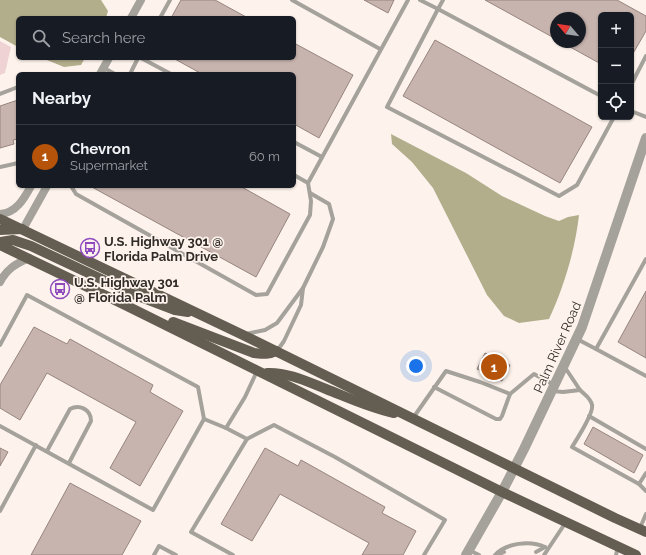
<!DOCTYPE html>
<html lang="en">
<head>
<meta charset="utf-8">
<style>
  body { margin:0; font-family:Raleway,sans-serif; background:#242831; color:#f1f3f6 }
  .controls { position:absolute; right:12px; top:12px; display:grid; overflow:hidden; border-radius:6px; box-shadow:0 1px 3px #0004 }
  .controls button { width:36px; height:36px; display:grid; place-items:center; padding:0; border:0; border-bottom:1px solid #363941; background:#171b24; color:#f1f3f6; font:20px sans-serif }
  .compass { position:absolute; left:550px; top:12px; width:36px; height:36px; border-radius:50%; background:#171b24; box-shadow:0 1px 3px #0004; rotate:299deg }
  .you { position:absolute; left:416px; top:366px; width:14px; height:14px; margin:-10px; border:3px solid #fff; border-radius:50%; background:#1a73e8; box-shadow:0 0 0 6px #1a73e833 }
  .badge { display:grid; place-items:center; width:26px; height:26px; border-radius:50%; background:#b45309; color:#fff; font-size:13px; font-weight:700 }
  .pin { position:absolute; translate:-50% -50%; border:2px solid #fff; box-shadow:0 1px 4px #0006 }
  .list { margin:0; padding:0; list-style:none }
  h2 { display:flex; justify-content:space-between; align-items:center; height:52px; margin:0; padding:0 16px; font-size:17px }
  h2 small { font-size:13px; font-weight:400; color:#9ea1a6 }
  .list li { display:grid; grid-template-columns:26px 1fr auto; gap:12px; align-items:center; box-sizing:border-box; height:64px; padding:0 16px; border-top:1px solid #363941 }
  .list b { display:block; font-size:15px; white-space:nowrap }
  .list p { margin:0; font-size:13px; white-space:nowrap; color:#9ea1a6 }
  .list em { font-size:13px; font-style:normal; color:#9ea1a6 }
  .icon { flex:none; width:22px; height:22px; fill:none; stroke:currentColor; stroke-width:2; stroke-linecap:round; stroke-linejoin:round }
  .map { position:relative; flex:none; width:646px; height:555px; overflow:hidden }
  .search { position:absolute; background:#171b24; box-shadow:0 1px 3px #0004; left:16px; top:16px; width:280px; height:44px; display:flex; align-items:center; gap:10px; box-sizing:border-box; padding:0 14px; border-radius:6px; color:#9ea1a6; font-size:15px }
  .panel { position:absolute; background:#171b24; box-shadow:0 1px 3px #0004; left:16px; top:72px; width:280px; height:116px; border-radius:6px }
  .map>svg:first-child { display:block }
</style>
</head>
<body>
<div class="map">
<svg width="646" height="555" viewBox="0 0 646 555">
  <rect width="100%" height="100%" fill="#fdf3ec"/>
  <path fill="#efd3d4" d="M0,41l11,6 -6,26 -5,2z"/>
  <g fill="#b2ae8c">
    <path d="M0,0h101l7,11 -2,7h-88v29l-18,-10z"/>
    <path d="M42,58h43l-4,7 -17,2z"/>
    <path d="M391,134l75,39 36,23 43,20 14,5 9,-4 11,-2c-4,35 -15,72 -30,104l-30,4 -15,-7 -17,-21 -54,-107 -21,-26 -20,-18z"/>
  </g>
  <g fill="#c8b4af" stroke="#96847f">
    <path d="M181,0h34l33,18h-77z"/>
    <path d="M364,0h30l-6,13z"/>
    <path d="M485,0h132l29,16v15l-15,26v-42h-30v49l-40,-22h19v-24h-24v21z"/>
    <path d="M435,40l157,87 -32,56 -157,-87z"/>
    <path d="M294,43l59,32 -34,63 -25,-14v-50h-92l-29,-16h121z"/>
    <path d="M18,100v39l-5,1 1,4 -14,4v-42z"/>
    <path d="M90,186h150l50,28 -34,63z"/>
    <path d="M646,291v67l-28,-16z"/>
    <path d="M34,327l33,17 3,-5 83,46 -3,7 33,19 -43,75 -30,-18 26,-46 -89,-49 -27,47 -20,-12v-23z"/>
    <path d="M485,353l25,12 -8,16 -25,-12z"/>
    <path d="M593,427l50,28 -9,18 -50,-29z"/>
    <path d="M0,448l8,4 -8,14z"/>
    <path d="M265,448l33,18 3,-6 84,47 -3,6 34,18 -13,24h-41l7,-12 -89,-49 -28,47 -31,-17z"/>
    <path d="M70,483l71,38 -19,34h-91z"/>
  </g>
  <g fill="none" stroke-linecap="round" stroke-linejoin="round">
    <g stroke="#a5a19b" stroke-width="4">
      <path d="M292,0l88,49"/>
      <path d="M420,0l18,9 5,-9"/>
      <path d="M160,18l10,-18"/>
      <path d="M141,58l30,16"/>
      <path d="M104,68l11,6"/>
      <path d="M130,74l8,-16"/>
      <path d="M631,85l15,-29"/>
      <path d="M0,94l18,-7"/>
      <path d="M601,96l-163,-87 -51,98 172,89 18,-11 37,-68"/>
      <path d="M631,111l15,6"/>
      <path d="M294,142l28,15"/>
      <path d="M0,167l18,-4"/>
      <path d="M294,175l14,8 100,-183"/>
      <path d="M71,186l5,8 180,101 11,-1 43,-79 1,-14 -3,-18"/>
      <path d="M646,259l-50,90 50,27"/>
      <path d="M246,334l19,-4 12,-7 26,-35 20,-41 10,-28 -4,-15 -19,-11"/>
      <path d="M577,339l19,10"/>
      <path d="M0,345l27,-50 171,92 6,32 22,9"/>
      <path d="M277,351l7,-10 17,-36 2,-17"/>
      <path d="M434,387l62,32h4l2,-3 8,-22"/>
      <path d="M580,390c4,4 11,8 12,15 2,8 -15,34 -20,42l67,37 7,7"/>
      <path d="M552,391l11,1 17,-2 -16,-24"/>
      <path d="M589,416l57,33"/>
      <path d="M413,418l33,-47 34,11 30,12 24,-20 20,11"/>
      <path d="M0,426l153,84 51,-91"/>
      <path d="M247,439l27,-14 61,32 110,63 -21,35"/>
      <path d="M47,451l23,-42c9,-5 21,0 21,12l-22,42"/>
      <path d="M639,484l7,-11"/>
      <path d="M0,511l36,-66"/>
      <path d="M640,528l6,-14"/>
      <path d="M469,550l10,5"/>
      <path d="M536,552l9,-5"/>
      <path d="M154,555l5,-9 17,9"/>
      <path d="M233,555l-42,-23 56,-93 -21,-11 19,-31 12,-26"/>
      <path d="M495,555c11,-12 35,-15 50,-8"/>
      <path d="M497,555l7,-3"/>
      <path d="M544,555l22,-33"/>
      <path d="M616,555l2,-8"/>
    </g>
    <g stroke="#a5a19b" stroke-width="8">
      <path d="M131,18l10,-18"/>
      <path d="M100,74l9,-16"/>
      <path d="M0,214c16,-1 24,-15 31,-28"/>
      <path d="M23,229l24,-43"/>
      <path d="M0,282c7,-13 15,-18 29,-24"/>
    </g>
    <path stroke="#a5a19b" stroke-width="10" d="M466,555l36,-63 22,-43 58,-122 64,-189"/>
    <g stroke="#645d51" stroke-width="10">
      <path d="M0,219l243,116 372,183 31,14"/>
      <path d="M0,230l22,-1"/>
      <path d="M0,242l13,-2 18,6 102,48 42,16 13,2"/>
      <path d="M0,245l123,59 379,188 134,63"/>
      <path d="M173,322l81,31c9,1 14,2 22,-2"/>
      <path d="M267,373c21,-1 41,9 59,16 23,9 44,19 68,24"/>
    </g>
  </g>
  <defs>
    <symbol id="bus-ring" viewBox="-11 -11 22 22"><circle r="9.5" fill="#fdf3ec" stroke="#8e4abe" stroke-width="1.5"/><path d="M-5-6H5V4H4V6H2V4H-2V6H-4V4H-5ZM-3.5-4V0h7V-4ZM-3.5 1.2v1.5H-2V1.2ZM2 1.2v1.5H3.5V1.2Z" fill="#8e4abe"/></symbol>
  </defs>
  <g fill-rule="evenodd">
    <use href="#bus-ring" x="79" y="237" width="22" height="22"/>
    <use href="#bus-ring" x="49" y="278" width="22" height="22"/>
  </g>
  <g text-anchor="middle" stroke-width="3.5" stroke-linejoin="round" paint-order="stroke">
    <g font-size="13" font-weight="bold" fill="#312b27" stroke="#fdf3ec" text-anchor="start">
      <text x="104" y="246">U.S. Highway 301 @<tspan x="104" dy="15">Florida Palm Drive</tspan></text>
      <text x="74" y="287">U.S. Highway 301<tspan x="74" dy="15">@ Florida Palm</tspan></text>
    </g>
    <g font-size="13" fill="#312b27" stroke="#fdf3ec">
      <text transform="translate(557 347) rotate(-66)" y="5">Palm River Road</text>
    </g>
  </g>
</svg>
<div class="controls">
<button>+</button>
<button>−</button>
<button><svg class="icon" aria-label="locate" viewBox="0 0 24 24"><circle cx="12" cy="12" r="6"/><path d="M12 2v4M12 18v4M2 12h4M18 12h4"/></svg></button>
</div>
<svg class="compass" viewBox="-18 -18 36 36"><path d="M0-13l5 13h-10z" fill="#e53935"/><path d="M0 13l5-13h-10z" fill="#9ea1a6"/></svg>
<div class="you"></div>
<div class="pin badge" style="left:494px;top:367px">1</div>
<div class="search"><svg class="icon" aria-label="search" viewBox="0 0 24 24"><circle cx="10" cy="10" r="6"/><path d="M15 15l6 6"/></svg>Search here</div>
<section class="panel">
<h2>Nearby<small></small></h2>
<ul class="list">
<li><span class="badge">1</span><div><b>Chevron</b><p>Supermarket</p></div><em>60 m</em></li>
</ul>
</section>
</div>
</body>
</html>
